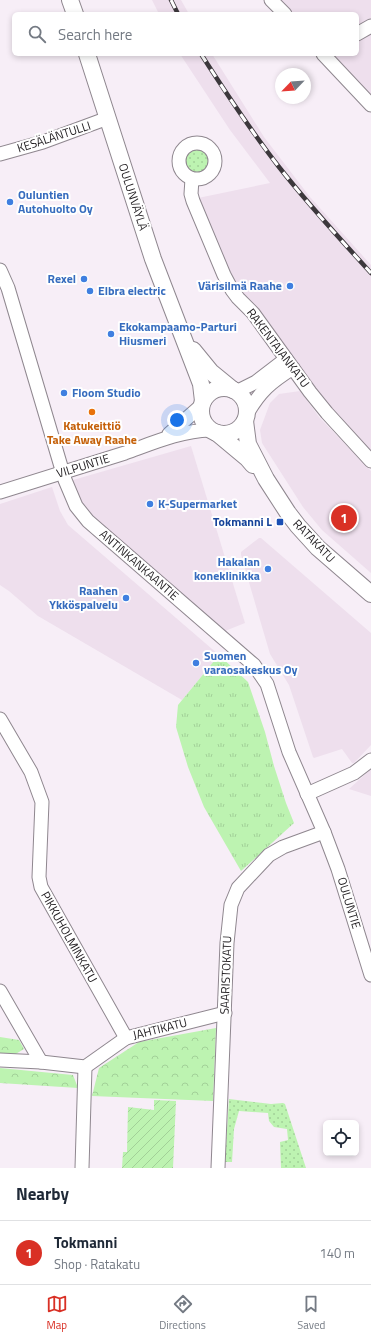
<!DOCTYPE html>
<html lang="en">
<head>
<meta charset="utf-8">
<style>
  body { margin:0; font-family:"Titillium Web",sans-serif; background:#f6f6f7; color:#1f2937 }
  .controls { position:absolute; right:12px; bottom:12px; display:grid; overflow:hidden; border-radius:6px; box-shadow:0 2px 6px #0003 }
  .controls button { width:36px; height:36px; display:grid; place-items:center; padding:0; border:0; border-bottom:1px solid #e0e1e3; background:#fff; color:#1f2937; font:20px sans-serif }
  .compass { position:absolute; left:275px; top:68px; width:36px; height:36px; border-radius:50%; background:#fff; box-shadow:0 2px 6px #0003; rotate:245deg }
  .you { position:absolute; left:177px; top:420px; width:14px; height:14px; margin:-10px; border:3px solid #fff; border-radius:50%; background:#1a73e8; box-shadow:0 0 0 6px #1a73e833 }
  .badge { display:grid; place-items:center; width:26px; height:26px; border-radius:50%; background:#d93025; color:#fff; font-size:13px; font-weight:700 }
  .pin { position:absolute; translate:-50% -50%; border:2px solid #fff; box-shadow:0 1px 4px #0006 }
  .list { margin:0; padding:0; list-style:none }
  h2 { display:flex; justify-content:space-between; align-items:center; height:52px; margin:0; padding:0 16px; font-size:17px }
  h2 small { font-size:13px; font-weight:400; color:#747a83 }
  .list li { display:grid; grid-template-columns:26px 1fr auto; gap:12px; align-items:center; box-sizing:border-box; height:64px; padding:0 16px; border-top:1px solid #e0e1e3 }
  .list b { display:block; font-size:15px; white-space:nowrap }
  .list p { margin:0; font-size:13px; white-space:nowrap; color:#747a83 }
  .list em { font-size:13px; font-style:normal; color:#747a83 }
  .icon { flex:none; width:22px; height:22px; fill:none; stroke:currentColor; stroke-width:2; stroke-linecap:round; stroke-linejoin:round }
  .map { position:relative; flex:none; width:371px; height:1168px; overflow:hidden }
  .search { position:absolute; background:#fff; box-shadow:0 2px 6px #0003; left:12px; right:12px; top:12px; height:44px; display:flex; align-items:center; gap:10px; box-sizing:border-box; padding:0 14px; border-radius:6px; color:#747a83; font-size:15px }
  .sheet { height:116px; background:#fff }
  nav { display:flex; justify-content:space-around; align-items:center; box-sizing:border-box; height:56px; border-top:1px solid #e0e1e3; background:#fff; font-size:11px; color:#747a83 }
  nav a { display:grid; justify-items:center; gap:2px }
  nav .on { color:#d93025 }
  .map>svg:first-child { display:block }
</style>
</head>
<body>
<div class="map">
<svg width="371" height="1168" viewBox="0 0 371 1168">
  <defs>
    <pattern id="grass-dots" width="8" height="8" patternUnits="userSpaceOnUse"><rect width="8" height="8" fill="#bdf3b1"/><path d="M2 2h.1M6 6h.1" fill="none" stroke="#a2d098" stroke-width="1.8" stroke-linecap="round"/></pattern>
    <pattern id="forest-crowns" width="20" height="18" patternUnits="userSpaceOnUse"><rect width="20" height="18" fill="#bdf3b1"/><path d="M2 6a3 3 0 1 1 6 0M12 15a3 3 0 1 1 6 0" fill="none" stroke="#a2d098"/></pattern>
    <pattern id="park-tufts" width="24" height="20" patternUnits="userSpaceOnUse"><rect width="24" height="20" fill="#bdf3b1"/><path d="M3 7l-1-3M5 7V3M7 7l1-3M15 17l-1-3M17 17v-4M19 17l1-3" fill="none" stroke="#a2d098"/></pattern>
    <pattern id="garden-furrows" width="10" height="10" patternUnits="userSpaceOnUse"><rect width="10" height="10" fill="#bdf3b1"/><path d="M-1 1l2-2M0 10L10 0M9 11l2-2" fill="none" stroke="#a2d098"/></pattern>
  </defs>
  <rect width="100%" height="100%" fill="#f7eef7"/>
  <g fill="#eedfed">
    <path d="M152,0h29l8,14h-30z"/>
    <path d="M274,0h97v103l-46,-49h32v-40h-70z"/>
    <path d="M180,54h32l52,83 46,60 61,68v187l-39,-41 -71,-99 -22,-21 -41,-93 72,-15 -40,-53z"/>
    <path d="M300,391l19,26 52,54v102l-49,-43 -19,-23 -41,-64 -2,-13 10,-27 9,-9z"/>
    <path d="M191,446l54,177 -20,8 -126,-108 -18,-19 -8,-24z"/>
    <path d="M52,487l8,24 8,14 151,130 -37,45 -144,-84 -29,-25 -9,-6v-81z"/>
    <path d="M259,538h2l110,95v112l-17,18h-2l-10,-14 -28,9 -1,-1 -24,-72 -19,-31 -29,-99v-3z"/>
    <path d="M371,769v27l-22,-7z"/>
  </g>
  <g fill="url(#grass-dots)">
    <circle cx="198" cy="161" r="13"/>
    <path d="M229,1099l42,5 12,-1 2,1 21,64h-25l-1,-26 8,-2 -1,-11 -13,-2 -5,-6 -1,-8 -29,-2 -5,18 -2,33h-7z"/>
  </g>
  <g fill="url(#forest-crowns)">
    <path d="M216,1028l-3,73 -121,-5 7,-28 40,-26z"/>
    <path d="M0,1037l19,3 5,9 -10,6 -14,-2z"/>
    <path d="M0,1068l73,7 5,13 -78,-5z"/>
  </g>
  <path fill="url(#park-tufts)" d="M219,655l29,27 17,50 9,34 12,37 8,20 -53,48 -37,-64 -16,-40 -12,-40 2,-22z"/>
  <path fill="url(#garden-furrows)" d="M154,1100l22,1 -3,67h-51l1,-16h4l1,-45 26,3z"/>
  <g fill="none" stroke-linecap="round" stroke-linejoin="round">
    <defs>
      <g id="minor">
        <path d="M271,0l14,14"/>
        <path d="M357,34l14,-8"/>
        <path d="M323,54l48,51"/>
        <circle cx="197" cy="161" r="18"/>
        <path d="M0,154l43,-12 65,-24"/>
        <path d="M192,179l-1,15 2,7 31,74 8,15 6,8 15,15 57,79 17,21 44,48"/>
        <path d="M0,270l8,18 57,192 11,26 12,15 166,144 13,19 22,68 35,80 14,37 33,106"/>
        <path d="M236,392l20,-10 30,-23"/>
        <path d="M247,414c13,-23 24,-32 46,-46"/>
        <path d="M169,434l33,-29"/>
        <path d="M0,492c42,-13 84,-26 125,-39 28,-10 55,-22 85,-23"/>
        <path d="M0,719l31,53 11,30 -3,75 2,10 85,151"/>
        <path d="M307,794l47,-21 17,-13"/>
        <path d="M0,991l41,71"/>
        <path d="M0,1060l41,2 44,5 41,-29 99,-25"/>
        <path d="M82,1168l3,-101"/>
        <path d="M218,1168l9,-225 4,-38 7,-17 31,-33 14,-8 41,-15"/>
      </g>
      <g id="major">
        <path d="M70,0l5,14"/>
        <path d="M87,54l66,205 48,125 2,17"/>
        <path d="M193,350l18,22 22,18"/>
        <circle cx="224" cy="411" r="23"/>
        <path d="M245,421l3,23 18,35 22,34 10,13 20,22 53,46"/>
        <path d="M217,433l30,25 6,7"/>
      </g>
    </defs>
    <use href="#minor" stroke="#8f878f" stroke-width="15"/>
    <use href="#major" stroke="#8f878f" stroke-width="18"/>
    <use href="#minor" stroke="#fff" stroke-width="13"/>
    <use href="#major" stroke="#fff" stroke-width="16"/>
    <defs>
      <g id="rail">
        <path d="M171,0l7,14"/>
        <path d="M201,54c25,39 50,77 78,113 29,37 60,71 92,106"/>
      </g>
    </defs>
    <use href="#rail" stroke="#3c383c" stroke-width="4.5"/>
    <use href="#rail" stroke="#fff" stroke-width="3" stroke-dasharray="9" stroke-linecap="butt"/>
  </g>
  <g fill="#3f7fe0" stroke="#fff" stroke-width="1.5">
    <circle cx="10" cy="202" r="4"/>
    <circle cx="84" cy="279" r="4"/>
    <circle cx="290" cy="286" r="4"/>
    <circle cx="90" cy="291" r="4"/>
    <circle cx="111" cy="334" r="4"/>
    <circle cx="64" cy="393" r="4"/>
    <circle cx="150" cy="504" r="4"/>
    <circle cx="268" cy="569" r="4"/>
    <circle cx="126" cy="598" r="4"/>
    <circle cx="196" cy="663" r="4"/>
  </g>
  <circle fill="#e8710a" stroke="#fff" stroke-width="1.5" cx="92" cy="412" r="4"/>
  <rect fill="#1a4fb4" stroke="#fff" stroke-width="1.5" x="276" y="518" width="8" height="8" rx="2"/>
  <g text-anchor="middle" stroke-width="4" stroke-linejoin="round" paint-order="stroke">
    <g font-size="12" fill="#201d20" stroke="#fff">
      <text transform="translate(54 137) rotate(-18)" y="4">KESÄLÄNTULLI</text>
      <text transform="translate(133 197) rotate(72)" y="4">OULUNVÄYLÄ</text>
      <text transform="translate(278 348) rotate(53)" y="4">RAKENTAJANKATU</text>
      <text transform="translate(83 466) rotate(-17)" y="4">VILPUNTIE</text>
      <text transform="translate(314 541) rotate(46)" y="4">RATAKATU</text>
      <text transform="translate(139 565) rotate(41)" y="4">ANTINKANKAANTIE</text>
      <text transform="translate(349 903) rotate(73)" y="4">OULUNTIE</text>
      <text transform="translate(69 937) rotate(61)" y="4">PIKKUHOLMINKATU</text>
      <text transform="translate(226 975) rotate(-88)" y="4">SAARISTOKATU</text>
      <text transform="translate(160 1029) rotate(-14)" y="4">JAHTIKATU</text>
    </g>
    <g font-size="12" font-weight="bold" fill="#366cbe" stroke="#fff" text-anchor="start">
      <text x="18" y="199">Ouluntien<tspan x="18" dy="14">Autohuolto Oy</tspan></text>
      <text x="76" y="283" text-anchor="end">Rexel</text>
      <text x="282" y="290" text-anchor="end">Värisilmä Raahe</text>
      <text x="98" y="295">Elbra electric</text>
      <text x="119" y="331">Ekokampaamo-Parturi<tspan x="119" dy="14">Hiusmeri</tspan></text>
      <text x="72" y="397">Floom Studio</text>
      <text x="158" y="508">K-Supermarket</text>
      <text x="260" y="566" text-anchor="end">Hakalan<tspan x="260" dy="14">koneklinikka</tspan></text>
      <text x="118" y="595" text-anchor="end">Raahen<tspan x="118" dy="14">Ykköspalvelu</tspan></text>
      <text x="204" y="660">Suomen<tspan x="204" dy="14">varaosakeskus Oy</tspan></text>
    </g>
    <g font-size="12" font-weight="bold" fill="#c56008" stroke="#fff">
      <text x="92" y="430">Katukeittiö<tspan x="92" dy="14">Take Away Raahe</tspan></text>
    </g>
    <g font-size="12" font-weight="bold" fill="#164399" stroke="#fff" text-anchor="end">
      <text x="272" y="526">Tokmanni L</text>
    </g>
  </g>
</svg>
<div class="controls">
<button><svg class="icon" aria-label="locate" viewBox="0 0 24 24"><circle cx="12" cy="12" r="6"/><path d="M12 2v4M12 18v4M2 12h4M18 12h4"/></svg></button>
</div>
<svg class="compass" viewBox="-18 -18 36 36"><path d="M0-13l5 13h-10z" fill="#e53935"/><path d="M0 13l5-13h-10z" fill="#747a83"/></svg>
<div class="you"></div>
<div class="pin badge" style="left:344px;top:518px">1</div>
<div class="search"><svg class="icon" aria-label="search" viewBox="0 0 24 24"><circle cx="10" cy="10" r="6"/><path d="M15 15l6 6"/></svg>Search here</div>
</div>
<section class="sheet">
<h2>Nearby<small></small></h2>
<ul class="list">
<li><span class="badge">1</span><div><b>Tokmanni</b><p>Shop · Ratakatu</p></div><em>140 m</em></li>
</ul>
</section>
<nav>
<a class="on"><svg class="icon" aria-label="map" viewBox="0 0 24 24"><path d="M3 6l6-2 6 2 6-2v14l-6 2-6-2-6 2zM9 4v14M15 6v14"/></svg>Map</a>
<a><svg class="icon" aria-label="directions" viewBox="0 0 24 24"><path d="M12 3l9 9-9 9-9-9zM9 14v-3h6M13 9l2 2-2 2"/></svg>Directions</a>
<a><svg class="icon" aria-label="saved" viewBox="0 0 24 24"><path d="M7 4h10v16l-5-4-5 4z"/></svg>Saved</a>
</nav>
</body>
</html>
